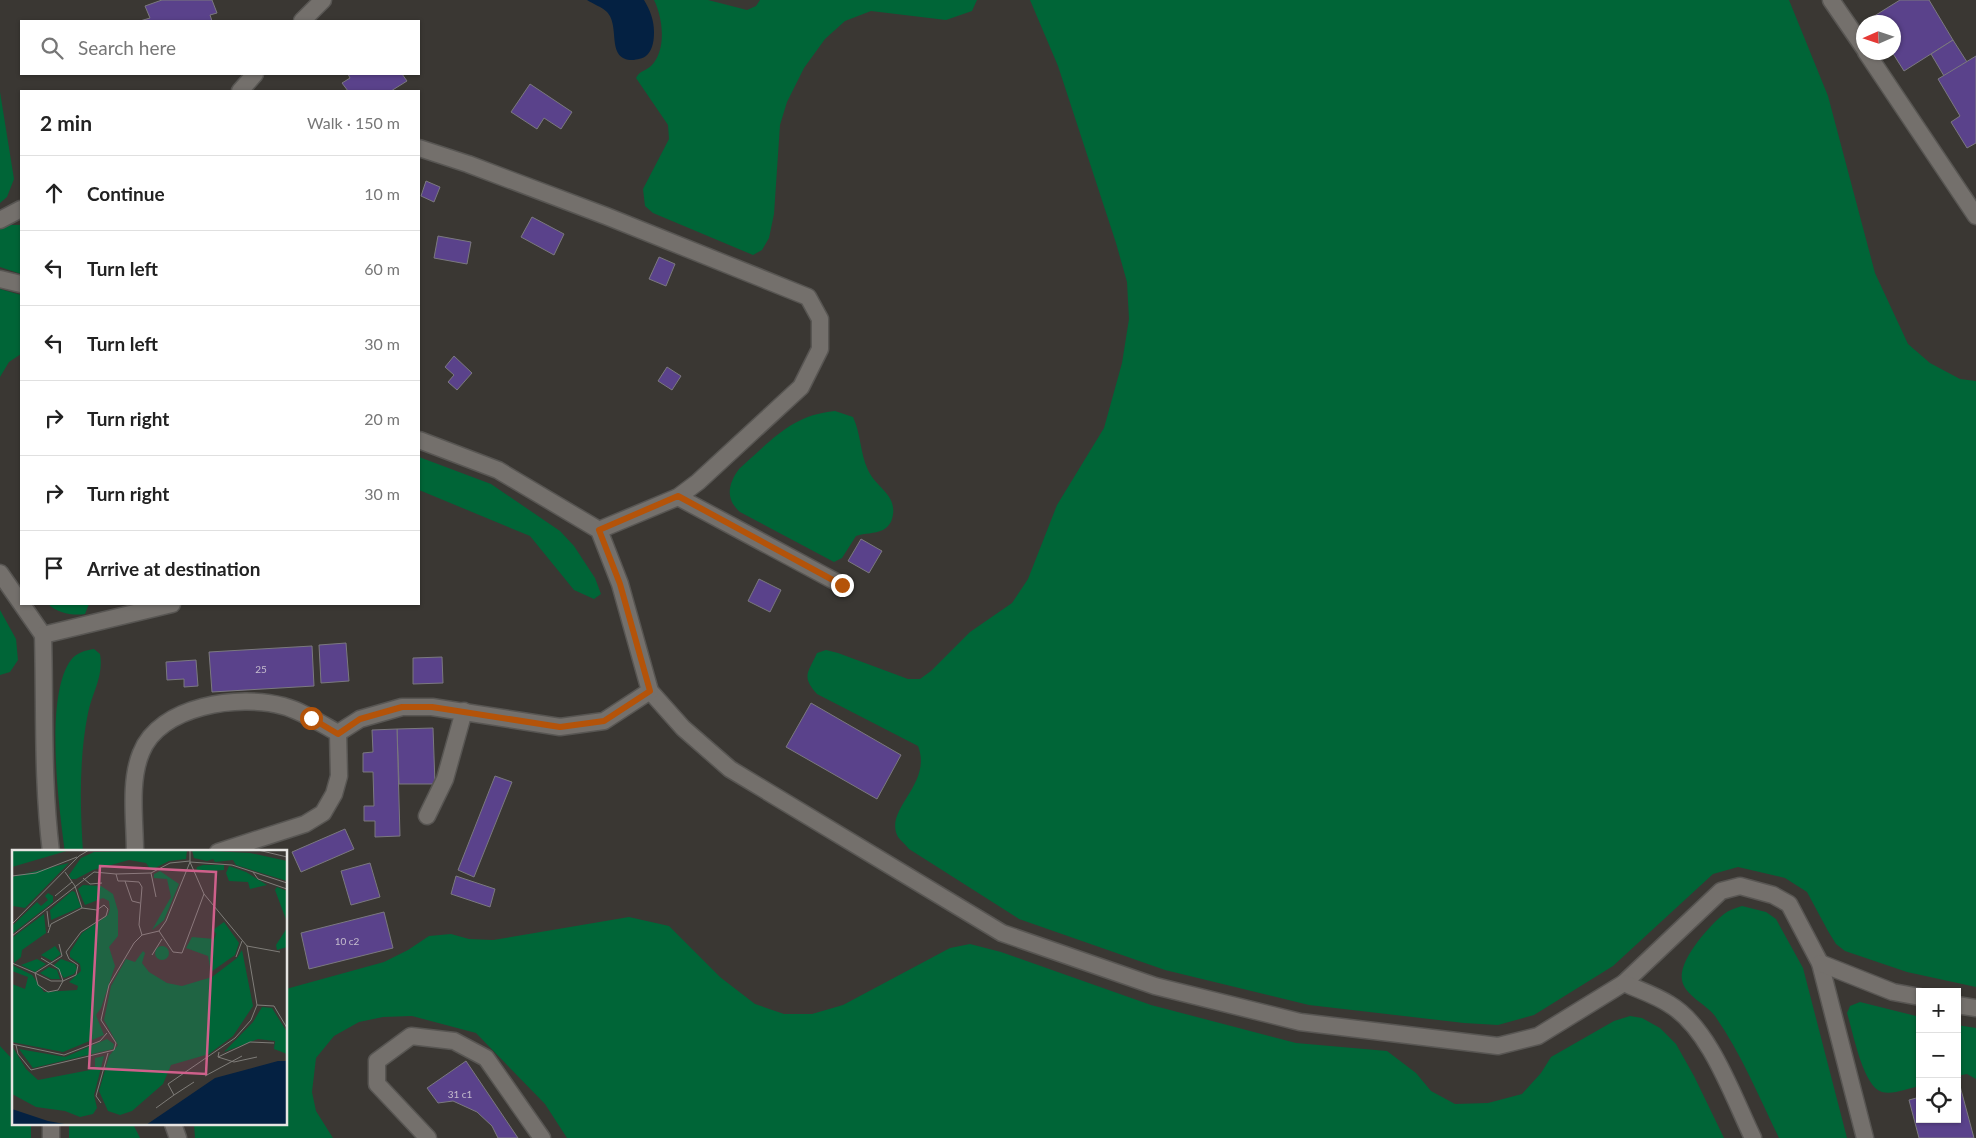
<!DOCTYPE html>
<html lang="en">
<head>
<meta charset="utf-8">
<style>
  body { margin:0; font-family:Lato,sans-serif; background:#f6f6f6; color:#222 }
  .controls { position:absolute; right:15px; bottom:15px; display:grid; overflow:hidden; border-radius:0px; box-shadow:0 1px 4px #0004 }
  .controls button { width:45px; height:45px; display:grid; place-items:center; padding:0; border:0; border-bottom:1px solid #e0e0e0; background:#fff; color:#222; font:25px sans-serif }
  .compass { position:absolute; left:1856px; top:15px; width:45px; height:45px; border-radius:50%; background:#fff; box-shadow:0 1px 4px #0004; rotate:267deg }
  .stop { position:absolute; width:15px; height:15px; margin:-11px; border:4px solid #b45309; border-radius:50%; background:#fff }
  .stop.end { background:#b45309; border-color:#fff; box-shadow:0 1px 5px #0008 }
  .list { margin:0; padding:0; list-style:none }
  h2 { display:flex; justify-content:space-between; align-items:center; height:65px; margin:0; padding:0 20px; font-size:21px }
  h2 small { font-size:16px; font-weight:400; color:#767676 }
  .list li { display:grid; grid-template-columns:32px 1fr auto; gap:15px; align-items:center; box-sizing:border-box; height:75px; padding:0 20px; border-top:1px solid #e0e0e0 }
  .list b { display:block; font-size:19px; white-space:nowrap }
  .list em { font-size:16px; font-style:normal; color:#767676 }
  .icon { flex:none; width:28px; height:28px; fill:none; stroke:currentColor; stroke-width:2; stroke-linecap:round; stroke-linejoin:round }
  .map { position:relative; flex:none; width:1976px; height:1138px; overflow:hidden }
  .search { position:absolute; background:#fff; box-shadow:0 1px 4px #0004; left:20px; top:20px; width:400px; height:55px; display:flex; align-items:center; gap:12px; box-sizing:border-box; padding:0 18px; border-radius:0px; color:#767676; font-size:19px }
  .panel { position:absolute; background:#fff; box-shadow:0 1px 4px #0004; left:20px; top:90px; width:400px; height:515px; border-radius:0px }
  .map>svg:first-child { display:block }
</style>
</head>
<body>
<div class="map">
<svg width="1976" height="1138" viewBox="0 0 1976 1138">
  <rect width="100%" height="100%" fill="#3a3733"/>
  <g fill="#006537">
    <path d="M654,0h54l39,10 9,-4 4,-6h217l-5,11 -26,9 -75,-9 -26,10 -20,18 -21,29 -17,34 -7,23 -6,89 -5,24 -7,12 -9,5 -100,-42 -8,-7 -2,-17 26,-50 -1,-14 -32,-47c4,-8 10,-7 15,-12 16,-16 12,-48 3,-66z"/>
    <path d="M1030,0h759l39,96 47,177 33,71 22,19 30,16 16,2v606l-69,-15 -62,-21 -9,-7 -8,-13 -21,-39 -22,-14 -47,-11 -25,7 -100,92 -79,49 -36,10 -34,-2 -155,-18 -144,-35 -146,-51 -110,-70c-3,-4 -8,-8 -11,-12 -15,-28 35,-52 20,-91l-101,-52c-16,-18 -9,-21 0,-41l9,-3 12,3 70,26h12l11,-8 39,-39 42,-29 16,-24 29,-74 47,-77 18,-65 7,-44 -2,-37 -11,-39 -58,-177z"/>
    <path d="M0,92l14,87 -7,18 -7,6z"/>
    <path d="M11,225h10v49l-21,-7v-38z"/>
    <path d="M0,289l21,6v59l-12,8 -9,15z"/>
    <path d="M835,411l18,6c8,17 7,36 15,53 8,18 31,25 24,49 -1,4 -5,9 -9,11 -9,4 -18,3 -27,6l-14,22 -8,4 -94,-50c-15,-13 -12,-28 -1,-43 32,-28 52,-54 96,-58z"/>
    <path d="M419,457l72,27 69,47 14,15 21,32 6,16 -7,5 -20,-9 -44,-54 -111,-46z"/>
    <path d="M48,604h41l-4,10c-12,2 -28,-1 -37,-10z"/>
    <path d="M0,610l16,29 2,21 -8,12 -10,3z"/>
    <path d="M94,649l6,5c4,22 -8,39 -12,59 -9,45 -8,93 -5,139h-18c-6,-44 -21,-156 6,-192 5,-7 15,-10 23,-11z"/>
    <path d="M1742,906l24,6 10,7 27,49 44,170h-68c-20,-41 -38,-85 -64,-122 -9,-12 -31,-21 -33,-36 -4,-20 28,-55 42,-66 5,-4 12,-6 18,-8z"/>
    <path d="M629,917l40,9 51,51 35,27 29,10h28l31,-9 107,-57 20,-4 31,8 150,53 145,38 91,8 29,22 15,18 24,13 33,-1 34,-9 19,-21 10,-16 63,-36 16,-5 12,2 18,10 16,16 18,32 30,62h-1157l-22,-34 -69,-71 -64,-17 -29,1 -24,5 -25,14 -18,22 -4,34 4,19 17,27h-138l-1,-14h92v-135l98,-27 24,-12 21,-14 22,-2 18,5 24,1z"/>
    <path d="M1860,1002l60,15v69c-11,2 -27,9 -38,6 -19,-5 -29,-60 -35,-79l3,-7z"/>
    <path d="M1957,1025l19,3v51l-9,-5 -10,2z"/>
    <path d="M0,1046l14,15v63h17v14h-31z"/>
    <path d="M69,1124h64l7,14h-71z"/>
  </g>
  <path fill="#042142" d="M587,0h57c6,10 10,20 10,32 0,8 -1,16 -6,22 -3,4 -9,5 -14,6 -29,1 -13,-33 -27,-48 -5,-5 -14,-8 -20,-12z"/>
  <g fill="#5a428b" stroke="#7b797f">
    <path d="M162,0h50l5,13 -7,2 2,6h-72l10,-3 -5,-12z"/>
    <path d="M1900,0h29l24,40 -49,31 -12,-19 2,-30h-20l-3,-4z"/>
    <path d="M1953,40l14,22 -23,14 -13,-22z"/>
    <path d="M1976,56v87l-9,5 -16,-26 9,-6 -22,-37z"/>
    <path d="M348,74h54l5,7 -16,10h-43l-6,-8 8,-5z"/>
    <path d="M530,84l42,28 -11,17 -17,-11 -7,11 -26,-17z"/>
    <path d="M426,181l14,6 -6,15 -13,-6z"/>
    <path d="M532,217l32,17 -10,21 -33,-18z"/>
    <path d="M438,236l33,6 -4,22 -33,-6z"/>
    <path d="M659,257l16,7 -9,22 -17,-7z"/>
    <path d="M454,356l18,17 -15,17 -9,-8 6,-7 -9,-8z"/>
    <path d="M667,367l14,9 -9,14 -14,-9z"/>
    <path d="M861,539l21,12 -13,22 -21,-12z"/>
    <path d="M759,579l22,11 -11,22 -22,-11z"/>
    <path d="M346,643l3,38 -28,2 -2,-38z"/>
    <path d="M312,646l2,40 -102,6 -3,-40z"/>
    <path d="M442,657l1,26 -30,1v-26z"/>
    <path d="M196,660l2,26 -14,1v-8l-17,1 -1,-18z"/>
    <path d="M811,703l90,52 -24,44 -91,-52z"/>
    <path d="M433,728l2,56h-36l-2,-55z"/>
    <path d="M397,729l3,107 -25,1v-16h-11v-15h10l-1,-34h-10v-19l10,-1 -1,-22z"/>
    <path d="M495,776l17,6 -38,95 -16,-7z"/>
    <path d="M345,829l9,20 -53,23 -9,-20z"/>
    <path d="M370,863l10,34 -29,8 -10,-34z"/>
    <path d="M456,876l39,13 -5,18 -39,-13z"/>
    <path d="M384,912l9,36 -84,21 -8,-36z"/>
    <path d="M466,1061l52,77h-20l-6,-12 -15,-14 -24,-11 -15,2 -11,-15z"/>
    <path d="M1960,1086l14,52h-55l-10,-38 11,-3v22h37v-32z"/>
  </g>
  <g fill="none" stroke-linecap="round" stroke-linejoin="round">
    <defs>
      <g id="lane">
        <path d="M1831,0l33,48"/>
        <path d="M302,21l21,-21"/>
        <path d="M1866,52l110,164"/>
        <path d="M240,91l15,-17"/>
        <path d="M419,148l49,16 138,52 202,81 12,22v30l-19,38 -103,95 -20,15 -79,33"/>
        <path d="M0,220l21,-11"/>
        <path d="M0,279l21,5"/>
        <path d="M419,440l79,30 101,60 21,54 30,107 33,37 47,41 272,164 153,53 145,36 198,24 40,-10 86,-53 97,-92 19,-5 33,9 16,9 31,59 45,175"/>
        <path d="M678,497l164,88"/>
        <path d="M0,573l43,62"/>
        <path d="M338,733l22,-14 42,-12h30l128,20 44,-6 46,-30"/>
        <path d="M427,816l18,-37 19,-68"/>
        <path d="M51,852c-9,-72 -6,-144 -8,-217l129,-31"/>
        <path d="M135,852c0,-31 -6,-70 6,-99 18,-48 99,-59 142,-47 19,5 37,17 55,27"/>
        <path d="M218,852l87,-28 18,-11 11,-19 5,-18 -1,-43"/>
        <path d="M1820,963l73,29 27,5"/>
        <path d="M1624,983c15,7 31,12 45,21 41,24 64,93 84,134"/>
        <path d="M1957,1005l19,3"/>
        <path d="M173,1124l5,14"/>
        <path d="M51,1138v-14"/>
        <path d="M428,1138l-51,-54v-23l34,-25 43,5 32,17 56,80"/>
      </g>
    </defs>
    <use href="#lane" stroke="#585653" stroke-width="19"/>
    <use href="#lane" stroke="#74706c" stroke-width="16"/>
  </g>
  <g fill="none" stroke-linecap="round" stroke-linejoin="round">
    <path stroke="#b45309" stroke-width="6" d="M311,718l27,16 22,-15 42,-12h30l128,20 44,-6 46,-30 -30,-107 -21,-54 79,-34 164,89"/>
  </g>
  <g text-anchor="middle" stroke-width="4" stroke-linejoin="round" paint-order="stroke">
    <g font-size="10" fill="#c4bccd">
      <text x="261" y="673">25</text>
      <text x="347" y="945">10 с2</text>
      <text x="460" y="1098">31 с1</text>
    </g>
  </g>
  <g transform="translate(12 850)">
    <rect width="275" height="275" fill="#3a3733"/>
    <path d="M0,0h58l-58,17zM175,0l-1,9 -17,2 -18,9 -5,-7 -17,-3 -36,10 -17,9h-5l-2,-4 12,-17 13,-6zM180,0l58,3 37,8v20l-51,-16 -3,-5 -18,2 -2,-3 -6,2 -13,-3zM57,13l-44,45 -12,-2 -1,-29zM191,15h21v5l-28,2 1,-5zM217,16l17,6 21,13 -17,4 -2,-7 -19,-1 -3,-8zM148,21l19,13 -15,36 -12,10 19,-33 -4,-18 -13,-1v-4zM71,35l18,1 12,8 5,17v25l-9,11 6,19 -14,42 -5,7 8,20 -41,17 -51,-10v-58l13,5 3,-12 -16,-6v-6l20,10 12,17 33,-2 1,-4 -9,-4 12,-11 -1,-7 -10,-7v-5l12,-19 26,-18 2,-6 -1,-8 -6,-3 -18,7 -7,-16zM265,37l10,4v31l-12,-32zM60,41l3,1 6,15 -30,13 -1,-10zM36,43l5,3v6l-41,32v-8l25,-24 4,4 7,-6 -3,-4zM32,64l2,19 -24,17 -1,7 -7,6 -2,-25zM212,72l15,21 -4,12 -24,17 -3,-16 -22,-8 6,-11 22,2 2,-5 -3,-4zM275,78v19l-10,3 -1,-5zM143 103a7 7 0 1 1 14 0a7 7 0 1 1-14 0ZM43,96l6,8 -9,7 -11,-6zM230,100l11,56 -20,30 -24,18 -38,11 -8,19 -31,27 -12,4 -12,-4 -9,-20 10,-35 9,-11 -14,-25 7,-34 15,-27 9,3 8,-11 2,2 -3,10 7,9 18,11 15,3 30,-9 25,-19zM25,109l9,5 -11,8 -14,-7zM49,109l14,5 2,5 -3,5 -10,4 -10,-13zM37,117l8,3 3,9h-9l-11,-6zM250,157l10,1 15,24v22l-13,-5 1,-8 -17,-2 -34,13 29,-30zM95,189l7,5 -1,5 -80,19 -14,-19 46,8zM0,196l14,23 12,11 57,-11v-11l9,-2 -10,39 3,13 -4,6 -13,3 -15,-6 -29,-4 -24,-13z" fill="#006537"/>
    <path d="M266,211h9v64h-141l69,-47zM0,259l36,12 22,4h-58z" fill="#042142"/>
    <path fill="none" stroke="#7f7d79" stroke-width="1" d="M178,0v12l14,32 43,52 10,59 -6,15 -16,18 -67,46 6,11 20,-13M246,0l29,7M241,22l5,7 29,10M139,23l19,-10 20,-2M104,24l35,-1 5,24M0,26l24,-3 41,-16M71,28l7,6 12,-1M113,31l14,1 3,5 -3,38 3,10M43,46l17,-14M35,61l2,16M0,74l67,-68 10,-6M147,81l14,21 9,1 22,-59M36,83l3,-9 31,-16 -7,-22 -10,-14M0,86l82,-64 22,2 2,7h7l7,20 8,2M235,96l33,6M140,105l10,-16M224,107l6,-16M0,113l23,10 27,-17 -3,-12M23,123l3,12 10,7 10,-2 5,-9 13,-6 2,-10 -9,-6 -3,-7 15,-20 25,-16 2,-7 -4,-4 -7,5 -15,-2M23,123l16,8h12l-4,-12 -18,-11M245,155l17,1 13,22M0,194l52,11 36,-14 7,-8M4,195l2,9 13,16 83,-20 2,-7 -15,-23 8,-35 25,-42 8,-8 17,-4 7,-10 24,-59 42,3 55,18M207,202l-1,5 32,-15 24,1M206,207l16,5 23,-5M193,226l37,-20M89,253l-5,-7 12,-43M144,258l18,-13"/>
    <path fill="#cf608b" fill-opacity="0.15" stroke="#cf608b" stroke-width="2.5" d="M88,16l116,6 -10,202 -117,-6z"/>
    <rect width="275" height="275" fill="none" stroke="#e7e5e3" stroke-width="2.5"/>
  </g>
</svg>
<div class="controls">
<button>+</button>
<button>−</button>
<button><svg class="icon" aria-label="locate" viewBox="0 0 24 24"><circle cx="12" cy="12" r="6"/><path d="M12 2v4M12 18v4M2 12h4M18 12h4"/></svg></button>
</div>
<svg class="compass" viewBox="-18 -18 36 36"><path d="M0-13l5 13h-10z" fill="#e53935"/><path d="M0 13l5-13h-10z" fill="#767676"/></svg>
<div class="stop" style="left:311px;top:718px"></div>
<div class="stop end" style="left:842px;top:585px"></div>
<div class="search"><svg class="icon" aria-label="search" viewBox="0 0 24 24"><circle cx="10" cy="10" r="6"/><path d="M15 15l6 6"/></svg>Search here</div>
<section class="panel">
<h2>2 min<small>Walk · 150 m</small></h2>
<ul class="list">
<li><svg class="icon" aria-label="ahead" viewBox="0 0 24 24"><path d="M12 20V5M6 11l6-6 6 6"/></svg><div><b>Continue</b></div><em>10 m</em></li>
<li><svg class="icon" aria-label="left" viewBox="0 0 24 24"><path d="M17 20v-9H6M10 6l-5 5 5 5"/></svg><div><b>Turn left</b></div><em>60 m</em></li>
<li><svg class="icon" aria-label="left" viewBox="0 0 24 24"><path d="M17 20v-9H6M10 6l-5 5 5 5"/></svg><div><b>Turn left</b></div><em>30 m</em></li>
<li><svg class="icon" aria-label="right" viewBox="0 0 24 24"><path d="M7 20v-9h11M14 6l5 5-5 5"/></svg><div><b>Turn right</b></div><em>20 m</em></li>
<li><svg class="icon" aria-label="right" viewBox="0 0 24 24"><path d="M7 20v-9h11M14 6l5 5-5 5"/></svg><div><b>Turn right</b></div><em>30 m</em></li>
<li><svg class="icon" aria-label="arrive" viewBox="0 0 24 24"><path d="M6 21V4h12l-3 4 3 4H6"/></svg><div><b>Arrive at destination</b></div></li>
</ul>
</section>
</div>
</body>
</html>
